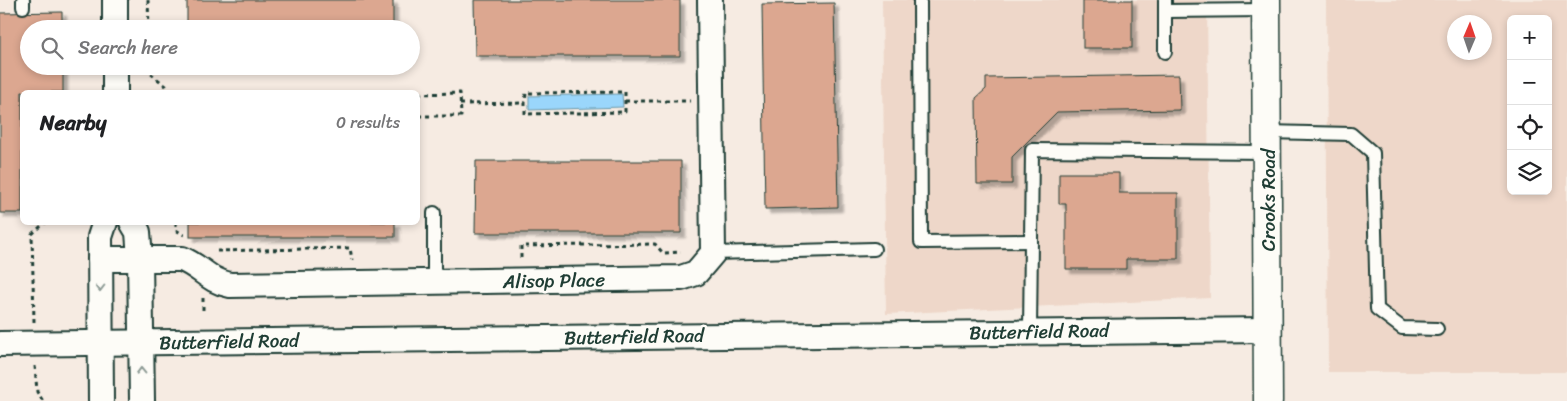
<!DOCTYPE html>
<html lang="en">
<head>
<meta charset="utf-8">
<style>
  body { margin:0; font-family:Sriracha,sans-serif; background:#f2f2f2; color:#202124 }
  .controls { position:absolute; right:15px; top:15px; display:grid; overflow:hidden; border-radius:8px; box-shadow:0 2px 8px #0003 }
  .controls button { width:45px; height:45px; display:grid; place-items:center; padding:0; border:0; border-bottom:1px solid #e0e0e0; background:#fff; color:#202124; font:25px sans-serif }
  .compass { position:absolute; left:1447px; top:15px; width:45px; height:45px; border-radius:50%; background:#fff; box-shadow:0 2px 8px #0003; rotate:2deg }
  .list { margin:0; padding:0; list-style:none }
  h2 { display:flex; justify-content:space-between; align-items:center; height:65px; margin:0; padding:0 20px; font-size:21px }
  h2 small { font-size:16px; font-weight:400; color:#757577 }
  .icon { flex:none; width:28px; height:28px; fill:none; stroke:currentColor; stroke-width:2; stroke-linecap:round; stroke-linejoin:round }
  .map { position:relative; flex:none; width:1567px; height:401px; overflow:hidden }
  .search { position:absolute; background:#fff; box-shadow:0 2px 8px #0003; left:20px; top:20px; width:400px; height:55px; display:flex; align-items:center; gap:12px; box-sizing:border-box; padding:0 18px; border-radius:28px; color:#757577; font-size:19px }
  .panel { position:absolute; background:#fff; box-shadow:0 2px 8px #0003; left:20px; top:90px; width:400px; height:135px; border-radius:8px }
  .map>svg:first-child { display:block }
</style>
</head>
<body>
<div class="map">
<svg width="1567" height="401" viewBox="0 0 1567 401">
  <defs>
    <filter id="shadow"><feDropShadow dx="4.5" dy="4.5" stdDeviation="1" flood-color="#0004"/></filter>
  </defs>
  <rect width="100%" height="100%" fill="#f6ebe2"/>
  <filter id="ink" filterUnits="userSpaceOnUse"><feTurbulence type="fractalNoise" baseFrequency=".02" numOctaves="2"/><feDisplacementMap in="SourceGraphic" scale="10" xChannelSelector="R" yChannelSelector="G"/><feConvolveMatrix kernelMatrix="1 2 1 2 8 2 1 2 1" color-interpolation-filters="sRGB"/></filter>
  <g filter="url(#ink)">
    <g fill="#eed7c9" fill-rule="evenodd">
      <path d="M882,0h325l3,298 -324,16z"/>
      <path d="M1326,0h241v372h-239zM1511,19h37v172h-37zM1454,22h30v30h-30z"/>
    </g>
    <path fill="#9ad6fb" stroke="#6999ab" d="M622,94l1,13 -94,3v-14z"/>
    <g fill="#dca790" stroke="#1f3d34" filter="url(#shadow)">
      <rect x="187" y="0" width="206" height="29"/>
      <path d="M474,0h206v56h-205z"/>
      <rect x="1083" y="0" width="49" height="48"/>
      <path d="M834,3l4,204 -73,2 -3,-205z"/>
      <path d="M62,12v17h-33v37h34v26h-41v121h-22v-200z"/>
      <path d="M1179,75l1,35 -123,2 -45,45v27h-35l-1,-86 10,-9v-11z"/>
      <path d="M476,161h205v72h-206z"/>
      <path d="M1059,173h60v20h59v66h-52v10h-60v-65h-7z"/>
      <rect x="190" y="222" width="205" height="15"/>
    </g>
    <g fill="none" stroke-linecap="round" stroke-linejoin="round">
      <defs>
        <g id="lane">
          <path d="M23,0v7"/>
          <path d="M920,0l1,242 110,-1"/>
          <path d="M1165,0v11l101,-1"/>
          <path d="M1165,11v41"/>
          <path d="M1267,132l84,2 22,19 4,156 25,19 35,1"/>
          <path d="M434,213v68"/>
          <path d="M713,253l161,-4"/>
          <path d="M1030,331l2,-181 236,2"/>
        </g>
        <g id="street">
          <path d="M115,0v29"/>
          <path d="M115,66v26"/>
          <path d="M132,222l6,10 2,26 2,143"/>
          <path d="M100,259h82c19,8 27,22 48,26l451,-7 15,-5 17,-20 -3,-253"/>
          <path d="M0,344l1268,-14"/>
          <path d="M101,401l-1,-164 5,-15"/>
        </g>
        <path id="secondary" d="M1266,0l2,401"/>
      </defs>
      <use href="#lane" stroke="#1f3d34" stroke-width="16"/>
      <use href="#street" stroke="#1f3d34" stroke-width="28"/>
      <use href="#secondary" stroke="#1f3d34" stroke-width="31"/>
      <g stroke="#1f3d34" stroke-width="3" stroke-dasharray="4 4" stroke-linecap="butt">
        <path d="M148,0l1,29"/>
        <path d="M150,66v7l16,13 3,6"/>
        <path d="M418,94l42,-1 1,23h-43"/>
        <path d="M625,101h65"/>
        <path d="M460,104l65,-1v11l100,-2v-20l-99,1 -1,10"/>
        <path d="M176,222v8l8,5"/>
        <path d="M217,251l133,-3 2,12"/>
        <path d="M521,258v-12l134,-2 8,9 18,-1"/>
        <path d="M203,298v12"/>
        <path d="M34,322l-2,-88 14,-12"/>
        <path d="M35,366l2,26 6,9"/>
      </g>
      <use href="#lane" stroke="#fdfcf7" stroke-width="12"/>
      <use href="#street" stroke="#fdfcf7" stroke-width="24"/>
      <use href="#secondary" stroke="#fdfcf7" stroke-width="28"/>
    </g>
    <defs><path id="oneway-chevron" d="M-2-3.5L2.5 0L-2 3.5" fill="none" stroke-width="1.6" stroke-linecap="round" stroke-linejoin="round" transform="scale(1.25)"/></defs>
    <g stroke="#8e9c96">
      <use href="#oneway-chevron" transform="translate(100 288) rotate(90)"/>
      <use href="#oneway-chevron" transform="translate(141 371) rotate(-91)"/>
    </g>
  </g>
  <g text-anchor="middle" stroke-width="5" stroke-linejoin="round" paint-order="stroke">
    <g font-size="19" fill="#1f3d34" stroke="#fdfcf7">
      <text transform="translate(1268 200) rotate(-90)" y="7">Crooks Road</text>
      <text transform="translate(554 280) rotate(-1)" y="7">Alisop Place</text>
      <text transform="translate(1039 331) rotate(-1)" y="7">Butterfield Road</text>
      <text transform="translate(634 336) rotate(-1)" y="7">Butterfield Road</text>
      <text transform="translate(229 341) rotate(-1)" y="7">Butterfield Road</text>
    </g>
  </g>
</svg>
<div class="controls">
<button>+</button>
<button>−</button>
<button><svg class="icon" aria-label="locate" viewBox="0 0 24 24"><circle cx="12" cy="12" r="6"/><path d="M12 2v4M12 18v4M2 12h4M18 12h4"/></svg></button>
<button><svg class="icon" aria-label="layers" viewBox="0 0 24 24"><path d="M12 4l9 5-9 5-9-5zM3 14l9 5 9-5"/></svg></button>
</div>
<svg class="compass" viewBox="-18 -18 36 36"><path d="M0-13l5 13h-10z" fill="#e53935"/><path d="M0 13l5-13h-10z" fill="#757577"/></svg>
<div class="search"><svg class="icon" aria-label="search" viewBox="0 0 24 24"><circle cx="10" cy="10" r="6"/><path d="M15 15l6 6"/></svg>Search here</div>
<section class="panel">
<h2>Nearby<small>0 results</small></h2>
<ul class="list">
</ul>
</section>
</div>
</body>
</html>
